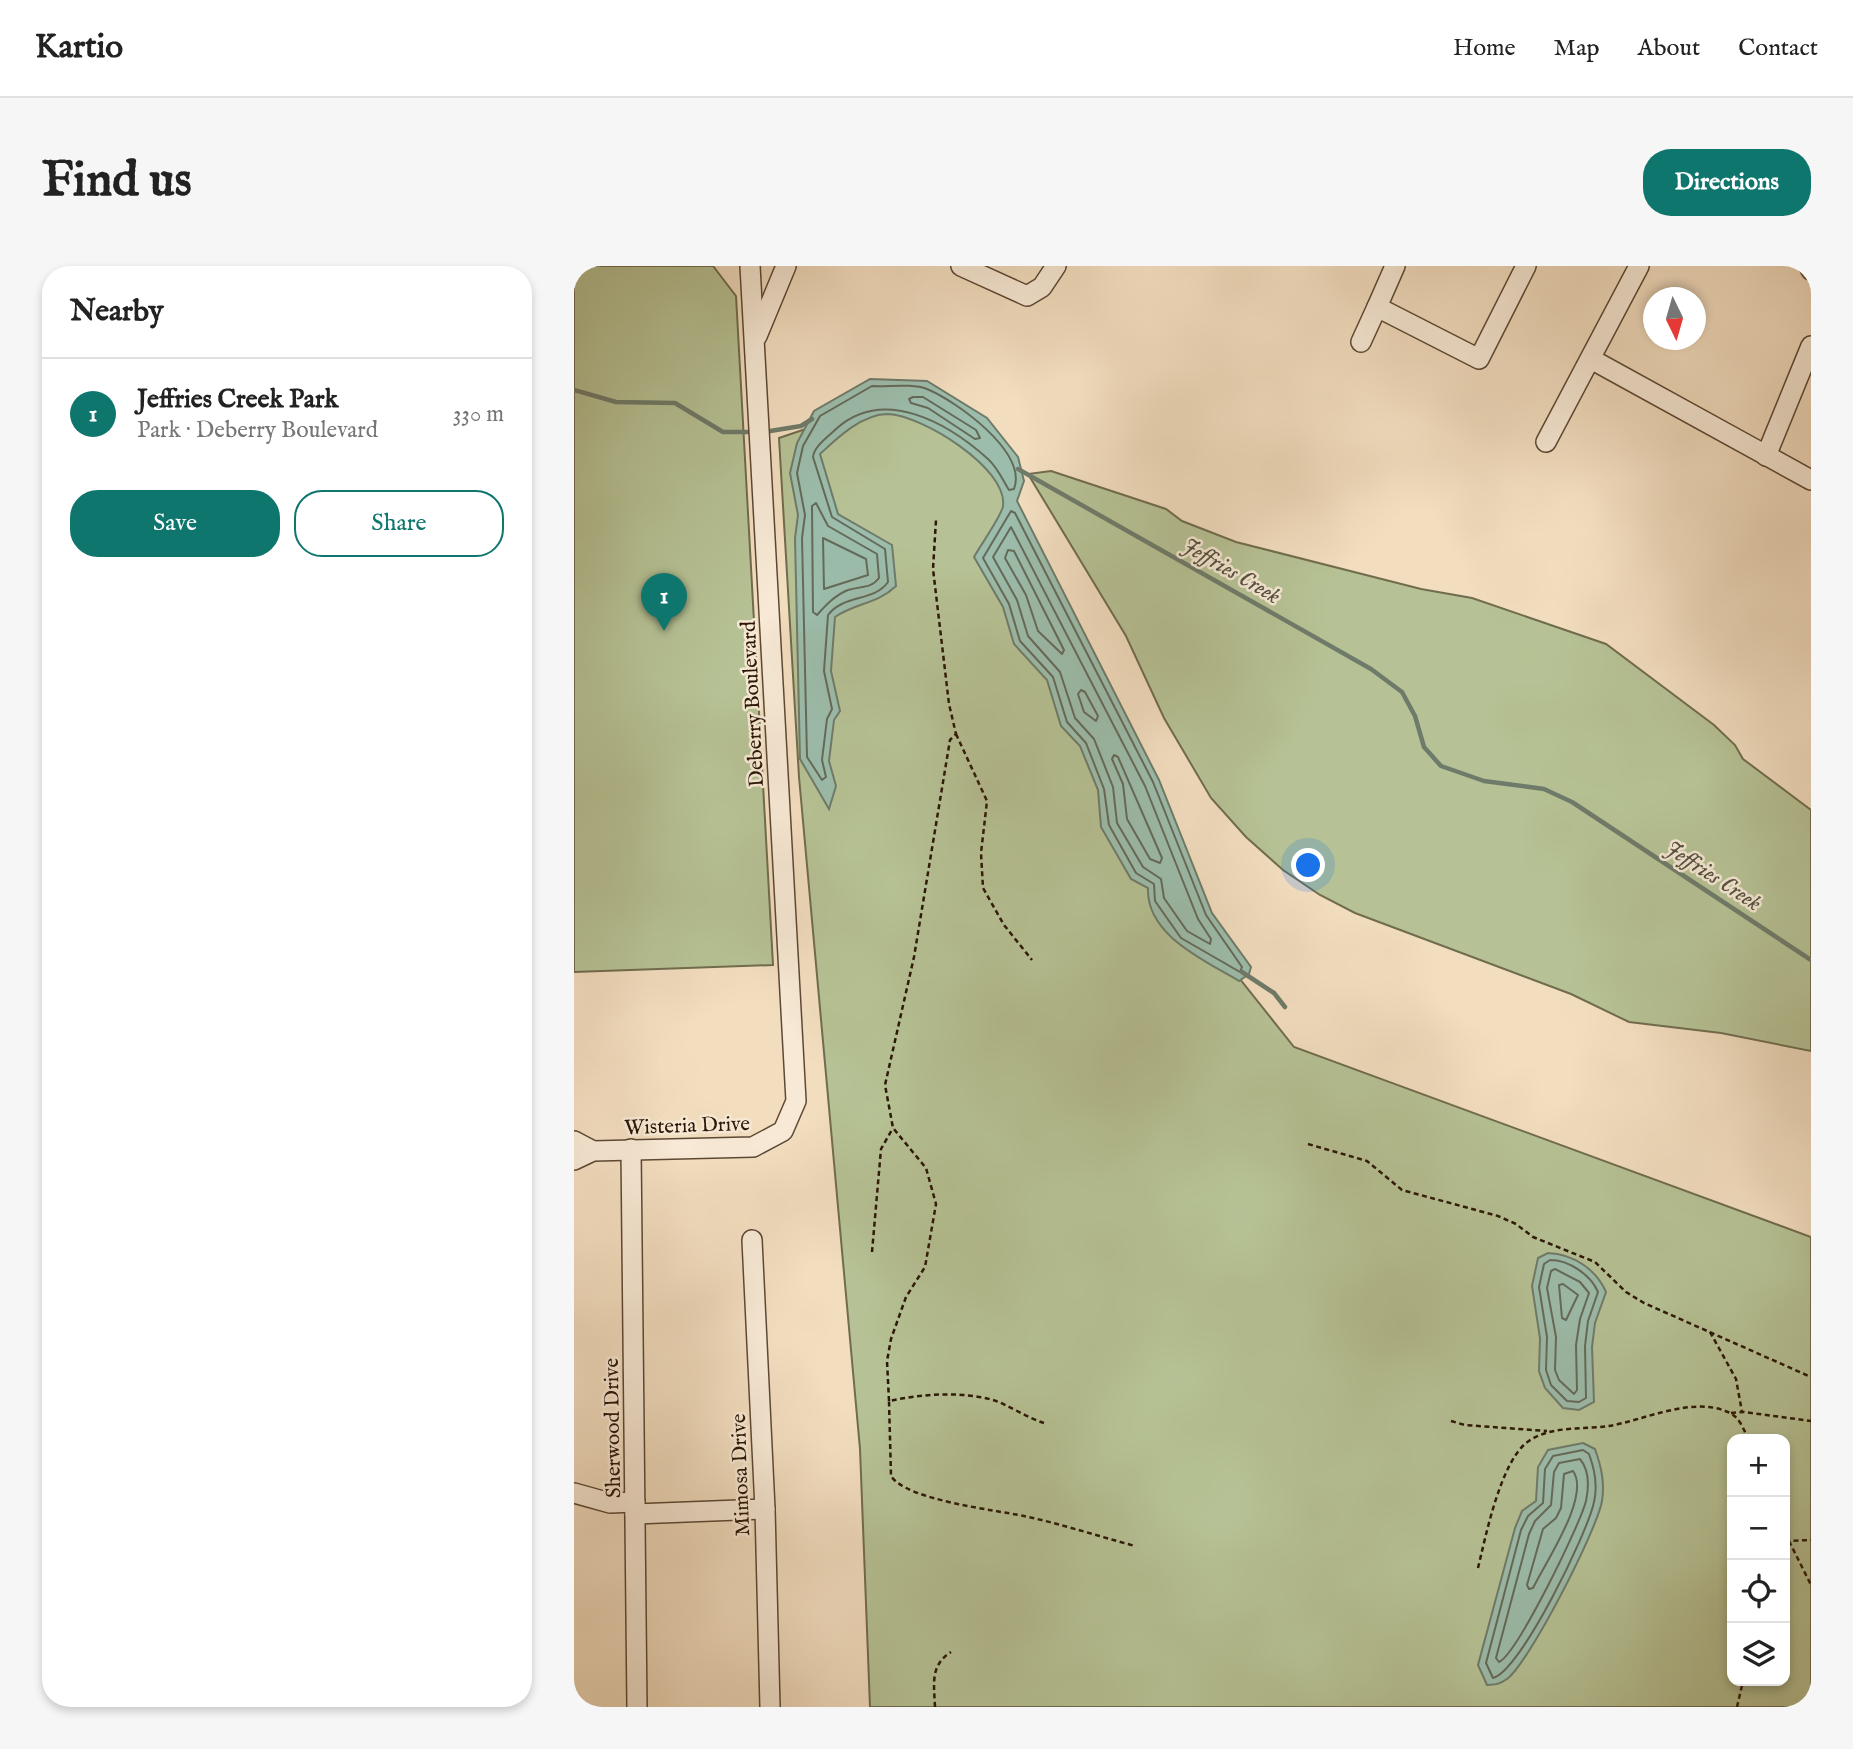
<!DOCTYPE html>
<html lang="en">
<head>
<meta charset="utf-8">
<style>
  body { margin:0; font-family:"IM FELL English",serif; background:#f6f6f6; color:#222 }
  .controls { position:absolute; right:21px; bottom:21px; display:grid; overflow:hidden; border-radius:14px; box-shadow:0 4px 10px #0003 }
  .controls button { width:63px; height:63px; display:grid; place-items:center; padding:0; border:0; border-bottom:2px solid #e0e0e0; background:#fff; color:#222; font:35px sans-serif }
  .compass { position:absolute; left:1069px; top:21px; width:63px; height:63px; border-radius:50%; background:#fff; box-shadow:0 4px 10px #0003; rotate:175deg }
  .you { position:absolute; left:735px; top:600px; width:24px; height:24px; margin:-18px; border:5px solid #fff; border-radius:50%; background:#1a73e8; box-shadow:0 0 0 10px #1a73e833 }
  .badge { display:grid; place-items:center; width:46px; height:46px; border-radius:50%; background:#0f766e; color:#fff; font-size:23px; font-weight:700 }
  .pin { position:absolute; translate:-50% -58px; filter:drop-shadow(0 2px 4px #0008) }
  .pin::after { content:''; position:absolute; top:37px; width:24px; height:21px; background:inherit; clip-path:polygon(0 0,100% 0,50% 100%) }
  .list { margin:0; padding:0; list-style:none }
  h2 { display:flex; justify-content:space-between; align-items:center; height:91px; margin:0; padding:0 28px; font-size:30px }
  h2 small { font-size:23px; font-weight:400; color:#767676 }
  .list li { display:grid; grid-template-columns:46px 1fr auto; gap:21px; align-items:center; box-sizing:border-box; height:112px; padding:0 28px; border-top:2px solid #e0e0e0 }
  .list b { display:block; font-size:26px; white-space:nowrap }
  .list p { margin:0; font-size:23px; white-space:nowrap; color:#767676 }
  .list em { font-size:23px; font-style:normal; color:#767676 }
  .actions { display:flex; gap:14px; padding:21px 28px }
  .actions a { flex:1; padding:16px 0; border:2px solid #0f766e; border-radius:28px; text-align:center; font-size:24px; color:#0f766e }
  .actions .main { background:#0f766e; color:#fff }
  .icon { flex:none; width:38px; height:38px; fill:none; stroke:currentColor; stroke-width:2; stroke-linecap:round; stroke-linejoin:round }
  .map { position:relative; flex:none; width:1237px; height:1441px; overflow:hidden; border-radius:28px }
  header { display:flex; align-items:center; gap:42px; box-sizing:border-box; height:98px; padding:0 35px; background:#fff; border-bottom:2px solid #e0e0e0 }
  header strong { font-size:33px }
  nav { display:flex; gap:38px; margin-inline-start:auto; font-size:24px }
  .intro { display:flex; align-items:center; justify-content:space-between; box-sizing:border-box; height:168px; padding:0 42px }
  h1 { margin:0; font-size:49px }
  .button { padding:18px 32px; border-radius:28px; background:#0f766e; color:#fff; font-size:24px; font-weight:700 }
  main { display:flex; gap:42px; padding:0 42px }
  aside { flex:1; background:#fff; border-radius:28px; box-shadow:0 4px 10px #0003 }
  .map>svg:first-child { display:block }
</style>
</head>
<body>
<header>
<strong>Kartio</strong>
<nav><a>Home</a><a>Map</a><a>About</a><a>Contact</a></nav>
</header>
<div class="intro"><h1>Find us</h1><a class="button">Directions</a></div>
<main>
<aside>
<h2>Nearby<small></small></h2>
<ul class="list">
<li><span class="badge">1</span><div><b>Jeffries Creek Park</b><p>Park · Deberry Boulevard</p></div><em>330 m</em></li>
</ul>
<div class="actions"><a class="main">Save</a><a>Share</a></div>
</aside>
<div class="map">
<svg width="1237" height="1441" viewBox="0 0 1237 1441">
  <rect width="100%" height="100%" fill="#f2ddbf"/>
  <filter id="stains"><feTurbulence type="fractalNoise" baseFrequency=".00286" numOctaves="4"/><feColorMatrix values="0 0 0 0 .2 0 0 0 0 .09 0 0 0 0 .02 0 0 0 .5 -.17"/></filter>
  <radialGradient id="worn" r=".72"><stop offset=".6" stop-color="#630" stop-opacity="0"/><stop offset="1" stop-color="#630" stop-opacity=".3"/></radialGradient>
  <g fill="#b6c295" stroke="#706c4e" stroke-width="2" fill-rule="evenodd">
    <path d="M0,0h139l23,30 37,669 -199,7z"/>
    <path d="M329,130l102,78 192,451 97,122 517,190v470h-941l-10,-258 -61,-672 -20,-339zM1158,1173h53v242h-53z"/>
    <path d="M477,205l115,38 16,12 54,21 185,47 51,9 134,46 108,81 21,20 8,14 68,51v241l-90,-18 -92,-11 -58,-28 -216,-81 -35,-18 -37,-25 -37,-33 -35,-39 -47,-80 -38,-82 -98,-162z"/>
  </g>
  <g fill="#9cbdac" stroke="#6f7b6a" stroke-width="2">
    <path d="M296,113l57,2 60,37 31,39 6,24 -7,20 142,279 53,133 39,54 -2,7 -10,7c-35,-21 -93,-46 -91,-93l-17,-9 -30,-52 -3,-37 -18,-44 -19,-20 -14,-46 -33,-36 -11,-37 -29,-50c6,-11 28,-42 29,-51 5,-38 -82,-91 -115,-92 -26,0 -51,24 -68,40l18,60 54,31 4,41c-20,19 -39,16 -61,31l-4,54 9,40 -6,9 -5,41 7,25 -7,23 -29,-50 -5,-221 3,-23 -8,-42 7,-30 17,-32z"/>
    <path d="M974,987c25,1 48,16 58,39l-11,31 -3,24 2,55 -15,8 -16,-2 -18,-20 -6,-17 1,-33 -8,-52 6,-28z"/>
    <path d="M1009,1177l12,6c6,17 10,33 7,52 -5,29 -73,162 -95,178 -7,5 -12,6 -20,6l-9,-20 37,-137 7,-17 14,-10 2,-34 10,-17z"/>
  </g>
  <g fill="none" stroke-linecap="round" stroke-linejoin="round">
    <g stroke="#646a59" stroke-width="2">
      <path d="M298,120c16,1 40,-3 55,3 29,12 101,63 87,100l-5,1c-6,-10 -12,-23 -21,-31 -40,-36 -104,-73 -152,-30 -8,8 -22,17 -23,28l19,60 53,32 3,33c-14,20 -44,12 -60,33l-4,56 8,38 -5,10 -5,41 4,17 -4,3 -15,-23 -5,-219 3,-23 -8,-42 6,-27 17,-30z"/>
      <path d="M339,131h10l53,33 4,8 -5,1 -47,-31 -17,-5 -2,-4z"/>
      <path d="M242,237l12,23 49,28 2,24c-8,11 -19,8 -31,12 -13,5 -23,16 -31,25l-4,-3 -1,-106z"/>
      <path d="M437,245l4,2 138,269 53,133 36,52 -2,5 -59,-34 -26,-37 -1,-17 -18,-11 -27,-48 -5,-36 -18,-46 -19,-21 -14,-45 -33,-36 -11,-37 -26,-46z"/>
      <path d="M437,261l134,259 53,133 13,20 -1,5 -23,-13 -23,-33 -3,-19 -18,-12 -26,-44 -4,-36 -19,-48 -19,-21 -15,-46 -32,-36 -11,-36 -24,-43z"/>
      <path d="M249,272l43,21 2,16 -44,14z"/>
      <path d="M434,284l6,1 50,99 -2,4 -24,-23 -12,-36 -21,-37z"/>
      <path d="M507,424l4,2 13,24 -2,5 -12,-9 -6,-18z"/>
      <path d="M540,489l4,2 44,101 -2,5 -10,-4 -23,-40 -4,-35 -11,-25z"/>
      <path d="M976,994c19,0 41,15 48,32l-10,29 -3,25 1,52 -7,4 -12,-1 -16,-16 -5,-15 1,-33 -8,-50 5,-23z"/>
      <path d="M981,1003l25,13 9,11 -9,26 -4,26 1,45 -3,4 -15,-14 -4,-10 1,-33 -9,-49 4,-17z"/>
      <path d="M989,1018l15,11 -12,25 -4,-2 -3,-33z"/>
      <path d="M1009,1184l6,4c6,16 9,31 5,48 -6,30 -74,170 -101,176l-7,-15 35,-133 7,-14 15,-13 2,-34 8,-13z"/>
      <path d="M1006,1193c9,11 9,28 6,42 -6,24 -69,153 -87,161l-3,-4 33,-124 6,-13 16,-16 3,-33 5,-9z"/>
      <path d="M999,1205c18,25 -28,92 -40,117l-4,1 -2,-4 16,-56 13,-11 5,-10 3,-34z"/>
    </g>
    <g stroke="#6f7b6a" stroke-width="4.5">
      <path d="M0,124l42,12 59,1 48,29h33"/>
      <path d="M190,166l37,-6 11,-7"/>
      <path d="M444,203l353,200 31,23 13,24 9,31 17,19 43,15 60,8 28,13 239,158"/>
      <path d="M668,706l32,21 11,14"/>
    </g>
    <defs>
      <g id="minor">
        <path d="M387,0l66,30 15,-9 14,-21"/>
        <path d="M1235,0l2,4"/>
        <path d="M803,41l18,-41"/>
        <path d="M183,70l29,-70"/>
        <path d="M787,76l16,-35 102,52 47,-93"/>
        <path d="M1017,93l220,121"/>
        <path d="M972,176l93,-176"/>
        <path d="M1192,190l45,-110"/>
        <path d="M0,875l19,10"/>
        <path d="M57,883l6,558"/>
        <path d="M0,894l19,-9 160,-4 30,-16 13,-30 -46,-835"/>
        <path d="M178,974l13,269 5,198"/>
        <path d="M0,1227l36,10 25,-1"/>
        <path d="M61,1248l130,-5"/>
      </g>
    </defs>
    <use href="#minor" stroke="#5d4834" stroke-width="22"/>
    <g stroke="#2b1706" stroke-width="2.5" stroke-dasharray="5 3.5" stroke-linecap="butt">
      <path d="M382,468l31,67 -6,52 2,35 21,37 28,35"/>
      <path d="M734,878l59,17 35,29 96,26 18,8 17,13 62,25 31,30 18,11 167,74"/>
      <path d="M298,986l9,-103 12,-21"/>
      <path d="M1136,1066l26,47 6,33"/>
      <path d="M315,1135l-2,-40 4,-22 15,-42 19,-30 11,-63 -10,-36 -33,-40 -8,-43 29,-128 36,-217 6,-6 -7,-30 -16,-135 3,-49"/>
      <path d="M1157,1147l13,-1 67,9"/>
      <path d="M877,1155l14,4 82,6"/>
      <path d="M470,1157c-17,-5 -37,-19 -51,-23 -33,-9 -71,-6 -104,1l2,75c15,24 104,34 133,40 37,8 74,20 111,30"/>
      <path d="M1211,1275l26,-1"/>
      <path d="M1215,1275l22,44"/>
      <path d="M904,1302c8,-33 22,-103 48,-125 23,-18 56,-13 83,-17 36,-6 85,-31 121,-13 10,5 14,17 18,26"/>
      <path d="M361,1441c-1,-23 -5,-42 16,-55"/>
      <path d="M1163,1441l6,-26"/>
    </g>
    <use href="#minor" stroke="#f7e9d5" stroke-width="19"/>
  </g>
  <g text-anchor="middle" stroke-width="5" stroke-linejoin="round" paint-order="stroke">
    <g font-size="21" fill="#2b1706" stroke="#f7e9d5">
      <text transform="translate(178 438) rotate(-93)" y="7">Deberry Boulevard</text>
      <text transform="translate(113 859) rotate(-2)" y="7">Wisteria Drive</text>
      <text transform="translate(38 1162) rotate(-91)" y="7">Sherwood Drive</text>
      <text transform="translate(166 1209) rotate(-92)" y="7">Mimosa Drive</text>
    </g>
    <g font-size="23" font-style="italic" fill="#535140" stroke="#f7e9d5">
      <text transform="translate(658 304) rotate(30)" y="8">Jeffries Creek</text>
      <text transform="translate(1140 609) rotate(33)" y="8">Jeffries Creek</text>
    </g>
  </g>
  <rect width="100%" height="100%" filter="url(#stains)"/>
  <rect width="100%" height="100%" fill="url(#worn)"/>
</svg>
<div class="controls">
<button>+</button>
<button>−</button>
<button><svg class="icon" aria-label="locate" viewBox="0 0 24 24"><circle cx="12" cy="12" r="6"/><path d="M12 2v4M12 18v4M2 12h4M18 12h4"/></svg></button>
<button><svg class="icon" aria-label="layers" viewBox="0 0 24 24"><path d="M12 4l9 5-9 5-9-5zM3 14l9 5 9-5"/></svg></button>
</div>
<svg class="compass" viewBox="-18 -18 36 36"><path d="M0-13l5 13h-10z" fill="#e53935"/><path d="M0 13l5-13h-10z" fill="#767676"/></svg>
<div class="you"></div>
<div class="pin badge" style="left:90px;top:365px">1</div>
</div>
</main>
</body>
</html>
